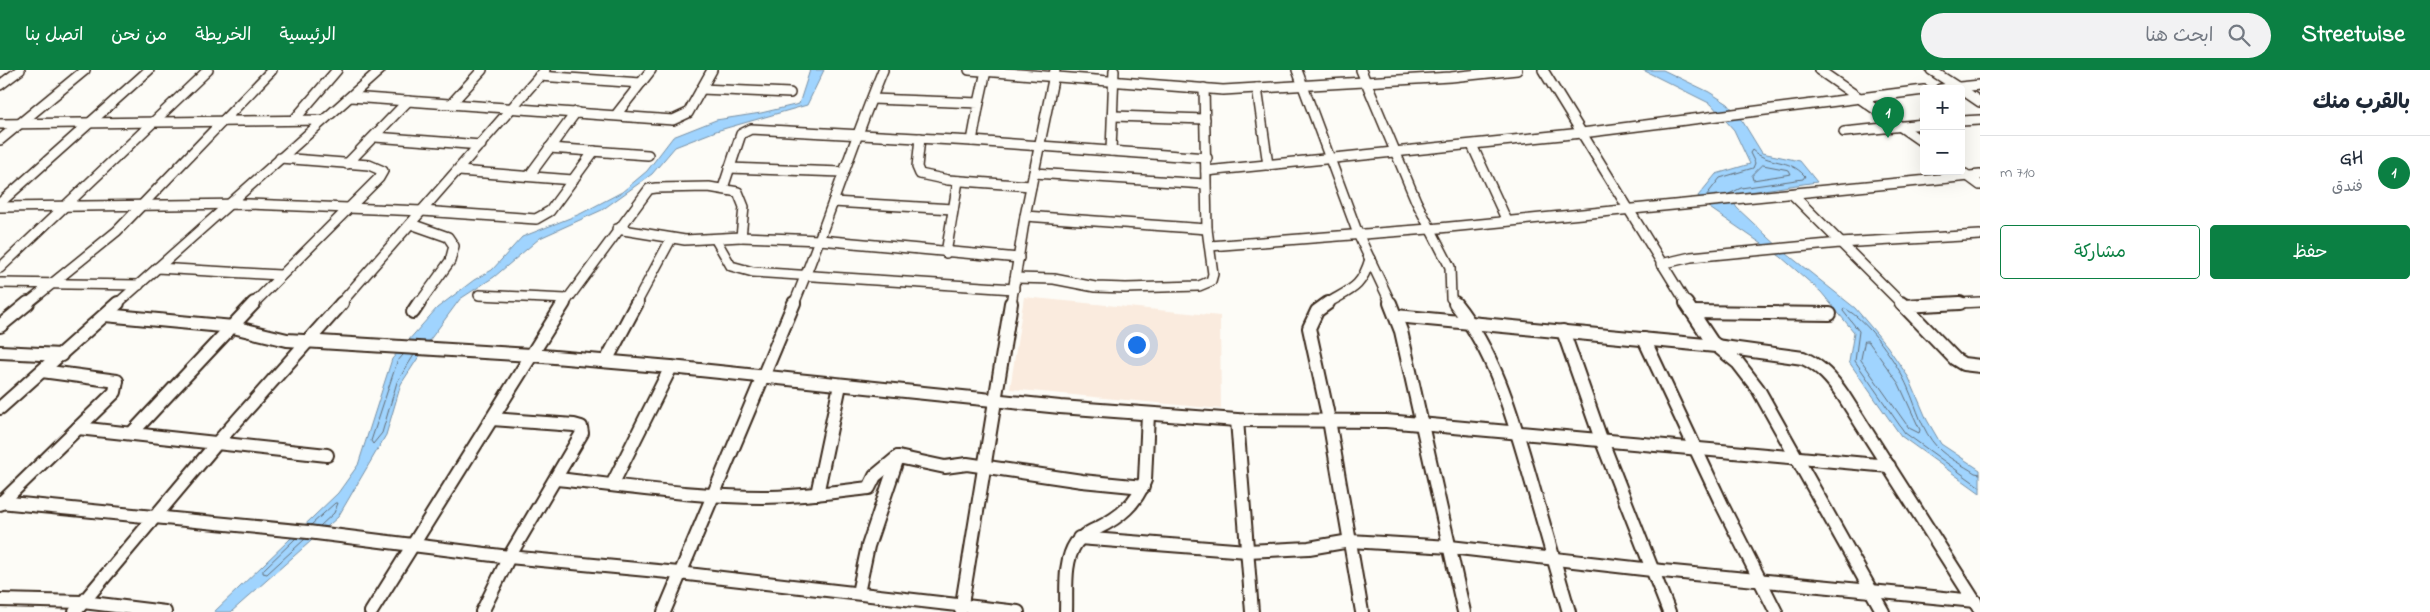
<!DOCTYPE html>
<html lang="ar">
<head>
<meta charset="utf-8">
<style>
  body { margin:0; font-family:"Indie Flower","Playpen Sans Arabic",sans-serif; background:#f2f2f3; color:#1f2937; direction:rtl }
  .controls { position:absolute; right:15px; top:15px; display:grid; overflow:hidden; border-radius:5px; box-shadow:0 5px 20px #0002 }
  .controls button { width:45px; height:45px; display:grid; place-items:center; padding:0; border:0; border-bottom:1px solid #e0e1e3; background:#fff; color:#1f2937; font:25px sans-serif }
  .you { position:absolute; left:1136px; top:274px; width:18px; height:18px; margin:-12px; border:4px solid #fff; border-radius:50%; background:#1a73e8; box-shadow:0 0 0 8px #1a73e833 }
  .badge { display:grid; place-items:center; width:32px; height:32px; border-radius:50%; background:#0b8043; color:#fff; font-size:16px; font-weight:700 }
  .pin { position:absolute; translate:-50% -41px; filter:drop-shadow(0 1px 2px #0008) }
  .pin::after { content:''; position:absolute; top:26px; width:18px; height:15px; background:inherit; clip-path:polygon(0 0,100% 0,50% 100%) }
  .list { margin:0; padding:0; list-style:none }
  h2 { display:flex; justify-content:space-between; align-items:center; height:65px; margin:0; padding:0 20px; font-size:21px }
  h2 small { font-size:16px; font-weight:400; color:#747a83 }
  .list li { display:grid; grid-template-columns:32px 1fr auto; gap:15px; align-items:center; box-sizing:border-box; height:75px; padding:0 20px; border-top:1px solid #e0e1e3 }
  .list b { display:block; font-size:19px; white-space:nowrap }
  .list p { margin:0; font-size:16px; white-space:nowrap; color:#747a83 }
  .list em { font-size:16px; font-style:normal; color:#747a83 }
  .actions { display:flex; gap:10px; padding:15px 20px }
  .actions a { flex:1; padding:11px 0; border:1px solid #0b8043; border-radius:5px; text-align:center; font-size:18px; color:#0b8043 }
  .actions .main { background:#0b8043; color:#fff }
  .icon { flex:none; width:28px; height:28px; fill:none; stroke:currentColor; stroke-width:2; stroke-linecap:round; stroke-linejoin:round }
  .map { position:relative; flex:none; width:1980px; height:542px; overflow:hidden; direction:ltr }
  header { display:flex; align-items:center; gap:30px; box-sizing:border-box; height:70px; padding:0 25px; background:#0b8043; color:#fff }
  header strong { font-size:24px }
  nav { display:flex; gap:28px; margin-inline-start:auto; font-size:18px }
  .search { width:350px; height:45px; background:#f2f2f3; display:flex; align-items:center; gap:12px; box-sizing:border-box; padding:0 18px; border-radius:28px; color:#747a83; font-size:19px }
  main { display:flex }
  aside { flex:1; background:#fff }
  .map>svg:first-child { display:block }
</style>
</head>
<body>
<header>
<strong>Streetwise</strong>
<div class="search"><svg class="icon" aria-label="search" viewBox="0 0 24 24"><circle cx="10" cy="10" r="6"/><path d="M15 15l6 6"/></svg>ابحث هنا</div>
<nav><a>الرئيسية</a><a>الخريطة</a><a>من نحن</a><a>اتصل بنا</a></nav>
</header>
<main>
<aside>
<h2>بالقرب منك<small></small></h2>
<ul class="list">
<li><span class="badge">1</span><div><b>GH</b><p>فندق</p></div><em>710 m</em></li>
</ul>
<div class="actions"><a class="main">حفظ</a><a>مشاركة</a></div>
</aside>
<div class="map">
<svg width="1980" height="542" viewBox="0 0 1980 542">
  <rect width="100%" height="100%" fill="#fdfcf7"/>
  <filter id="ink" filterUnits="userSpaceOnUse"><feTurbulence type="fractalNoise" baseFrequency=".02" numOctaves="2"/><feDisplacementMap in="SourceGraphic" scale="10" xChannelSelector="R" yChannelSelector="G"/><feConvolveMatrix kernelMatrix="1 2 1 2 8 2 1 2 1" color-interpolation-filters="sRGB"/></filter>
  <g filter="url(#ink)">
    <path fill="#faebde" d="M1024,227l196,19 1,93 -211,-20z"/>
    <g fill="#a0d4fe" stroke="#7890a4">
      <path d="M810,0h14l-17,35 -91,26 -41,16 -23,27 -50,36 -62,28 -46,39 -34,22 -31,42 -28,43 -15,51 -48,82 -107,95h-17l124,-119 20,-28 34,-106 45,-51 37,-28 18,-10 30,-33 58,-23 42,-22 25,-21 26,-34 43,-17 45,-7 38,-9z"/>
      <path d="M1643,0h20l46,22 19,12 15,18 19,31 38,8 17,21 -74,11 -9,2 -2,5 5,8 45,42 73,58 32,38 22,32 18,42 14,24 39,26v23l-79,-57 -52,-74 5,-30 -33,-40 -40,-35 -80,-55 -3,-6 18,-22 34,-10 -16,-34 -23,-26z"/>
    </g>
    <g fill="none" stroke-linecap="round" stroke-linejoin="round">
      <g stroke="#636e78" stroke-width="1">
        <path d="M1763,95l26,5 2,4 -38,6 -1,-4z"/>
        <path d="M1706,126l14,-18 33,-10 2,-5 -5,-10 2,-3c18,16 36,7 53,26l-2,3 -62,9 -12,6"/>
        <path d="M1865,271h3l31,43 21,46 -1,3 -10,-5 -48,-68z"/>
        <path d="M403,285l-6,7 -26,79 2,3 9,-11 15,-51 17,-27"/>
        <path d="M1980,404l-5,-1c-12,-8 -28,-15 -38,-26 -15,-16 -20,-39 -29,-59 -10,-24 -40,-68 -64,-80l-1,3 16,20 -4,30 50,72 75,54"/>
        <path d="M311,455l24,-22h3l-4,10 -14,13"/>
        <path d="M296,468l-33,32v3l4,1 38,-35"/>
      </g>
      <defs>
        <g id="minor-far1">
          <path d="M969,0l254,20 228,-13 66,-7"/>
          <path d="M1297,0l61,164 33,70"/>
          <path d="M1361,0l55,131 34,66 1,31 5,6"/>
          <path d="M1543,0l144,234"/>
          <path d="M1819,0l105,73"/>
          <path d="M1931,0l28,18"/>
          <path d="M539,6l102,7"/>
          <path d="M0,15l20,-15"/>
          <path d="M1257,18l11,77"/>
          <path d="M701,19l89,4"/>
          <path d="M1940,19l40,-4"/>
          <path d="M1961,19l19,13"/>
          <path d="M351,27l322,23 15,-7 24,-43"/>
          <path d="M872,29l107,4 -7,38"/>
          <path d="M979,33l7,-32"/>
          <path d="M451,34l31,-34"/>
          <path d="M616,45l35,-45"/>
          <path d="M1114,46l91,3"/>
          <path d="M295,49l42,-49"/>
          <path d="M1961,51l19,-1"/>
          <path d="M0,54l323,-4"/>
          <path d="M1844,62l80,-8"/>
          <path d="M375,67l106,8"/>
          <path d="M920,68l-3,29 3,7 28,6 83,6"/>
          <path d="M0,70l85,-70"/>
          <path d="M1472,75l35,76"/>
          <path d="M549,78l99,7"/>
          <path d="M1111,81l3,-81"/>
          <path d="M347,94l61,-63"/>
          <path d="M729,98l113,4"/>
          <path d="M459,101l114,9"/>
          <path d="M1206,101l376,-38 342,-43"/>
          <path d="M1034,103l171,11"/>
          <path d="M1965,104l15,11"/>
          <path d="M529,106l47,-64"/>
          <path d="M723,118l18,-54 10,-5 221,12 235,17"/>
          <path d="M1793,125l109,109"/>
          <path d="M833,132l120,7"/>
          <path d="M0,133l149,-133"/>
          <path d="M0,137l249,-3 173,7 114,8 14,-8 44,-60"/>
          <path d="M1025,146l182,13"/>
          <path d="M411,154l37,13 6,9 -4,15 -31,43"/>
          <path d="M617,159l68,11 56,-3"/>
          <path d="M716,170l15,26 22,6 261,17"/>
          <path d="M1210,176l219,-17 551,-54"/>
          <path d="M946,183l12,-72"/>
          <path d="M1661,194l30,-7 149,-14 140,-8"/>
          <path d="M0,198l208,-198"/>
          <path d="M157,198l123,7"/>
          <path d="M1015,208l39,1 41,8 31,1 73,-2 12,-5 2,-7 -6,-45 -3,-141"/>
          <path d="M0,213l139,2"/>
          <path d="M479,225l88,4"/>
          <path d="M27,234l90,-73 155,-161"/>
          <path d="M117,234l263,-234"/>
          <path d="M253,234l126,-126 4,-7 -14,-6 -89,-7"/>
          <path d="M340,234l205,-234"/>
          <path d="M564,234l85,-115 7,-1 53,-1 29,5 6,15 -3,30 79,3 199,18"/>
          <path d="M636,234l35,-65"/>
          <path d="M794,234c32,-77 57,-157 89,-234"/>
          <path d="M1011,234l14,-88 30,-146"/>
          <path d="M1326,234c25,-15 35,-15 44,-45"/>
          <path d="M1936,234l44,-2"/>
        </g>
        <g id="minor">
          <path d="M1328,233l-11,8 -8,17 20,92 33,192"/>
          <path d="M1390,233l11,28 63,281"/>
          <path d="M1455,233c41,51 58,115 76,177 13,44 25,88 38,132"/>
          <path d="M1686,233l26,39 26,21 20,26 125,223"/>
          <path d="M1901,233l3,3"/>
          <path d="M1960,233l-56,3 51,53 8,5 17,2"/>
          <path d="M413,242l6,-9"/>
          <path d="M1692,242l138,2"/>
          <path d="M105,245l128,12 54,13 244,15 140,12 389,40 177,13 149,1 503,45"/>
          <path d="M1396,246l320,30 87,12c18,8 29,21 40,37l137,215"/>
          <path d="M0,256l28,-23"/>
          <path d="M1563,261l38,108 68,173"/>
          <path d="M1644,269l79,168 53,105"/>
          <path d="M0,282l61,3"/>
          <path d="M606,291l31,-58"/>
          <path d="M0,338l118,-105"/>
          <path d="M1237,350l15,192"/>
          <path d="M78,358l249,27"/>
          <path d="M132,363l122,-130"/>
          <path d="M557,409c68,7 137,18 205,18 36,0 72,-5 107,-9l6,-12 23,-19 47,10 22,-3 115,17 61,6"/>
          <path d="M612,415l59,-118"/>
          <path d="M817,424l23,-109"/>
          <path d="M0,432l308,30 201,25 170,16 339,39"/>
          <path d="M0,434l115,-112 2,-11 -75,-10"/>
          <path d="M1079,468l168,13 62,-3 41,-7 100,6 202,23 323,31"/>
          <path d="M858,523l10,-47 30,-89"/>
          <path d="M0,530l83,2 82,10"/>
          <path d="M961,540l50,-307"/>
          <path d="M75,542l142,-169 125,-140"/>
          <path d="M371,542l193,-309"/>
          <path d="M482,542l27,-55 73,-124 -1,-6 -7,-2 -82,-6"/>
          <path d="M664,542l130,-309"/>
          <path d="M1066,542c1,-21 -3,-50 10,-69 5,-7 14,-11 22,-15 22,-11 38,-24 47,-48l3,-66"/>
        </g>
      </defs>
      <use href="#minor-far1" stroke="#3b2a1e" stroke-width="12"/>
      <use href="#minor" stroke="#3b2a1e" stroke-width="16"/>
      <use href="#minor-far1" stroke="#fdfcf7" stroke-width="9"/>
      <use href="#minor" stroke="#fdfcf7" stroke-width="12"/>
    </g>
  </g>
</svg>
<div class="controls">
<button>+</button>
<button>−</button>
</div>
<div class="you"></div>
<div class="pin badge" style="left:1888px;top:68px">1</div>
</div>
</main>
</body>
</html>
